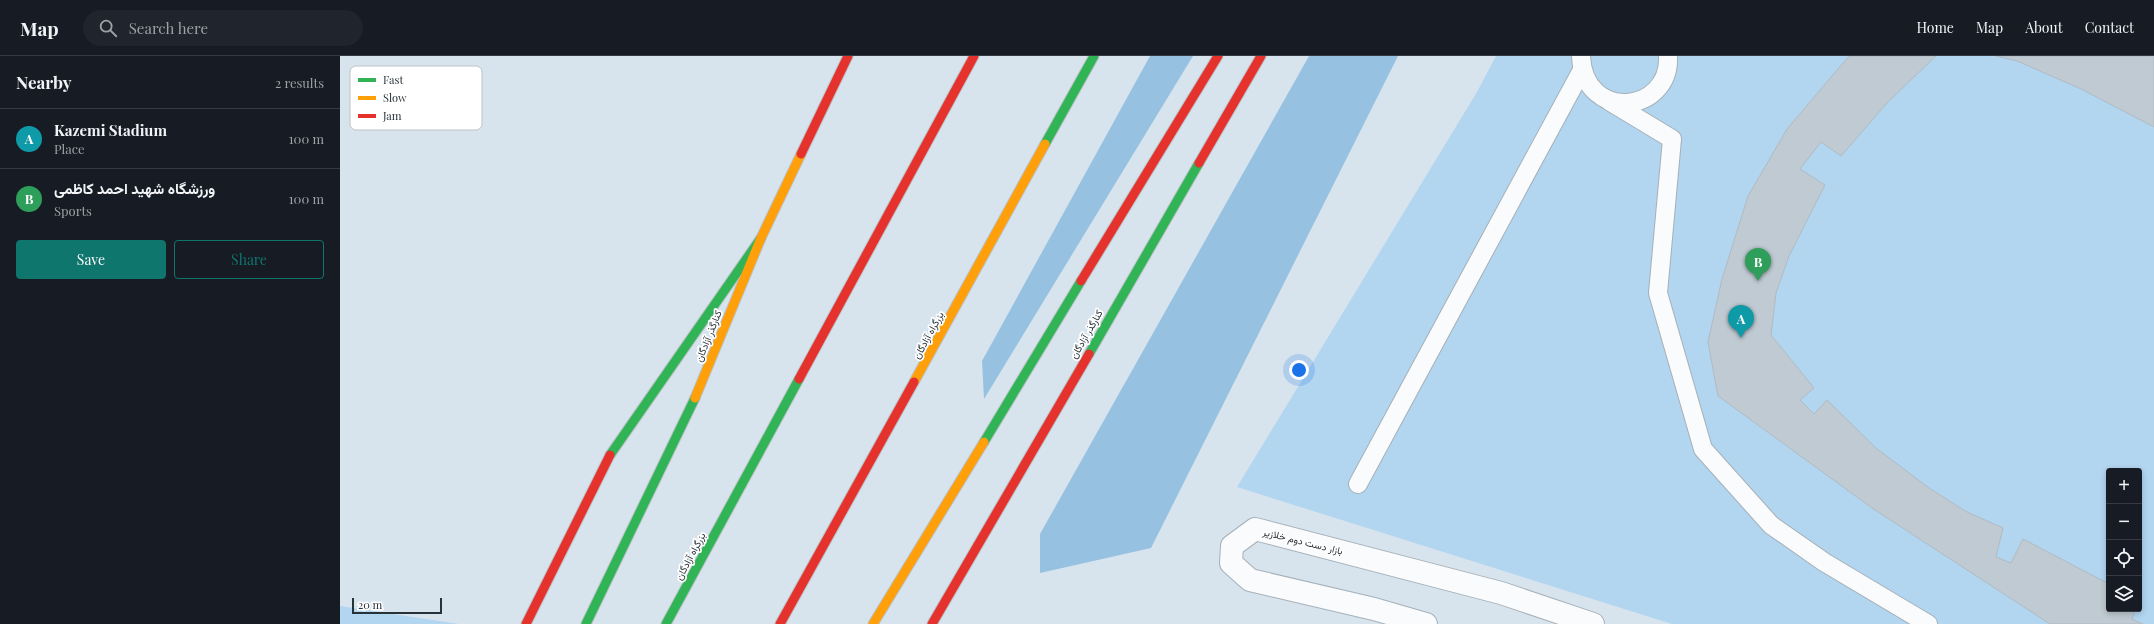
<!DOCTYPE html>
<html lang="en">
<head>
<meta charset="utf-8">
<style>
  body { margin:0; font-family:"Playfair Display",Vazirmatn,serif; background:#20242c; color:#f1f3f6 }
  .controls { position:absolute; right:12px; bottom:12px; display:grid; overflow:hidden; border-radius:4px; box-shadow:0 2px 6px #0003 }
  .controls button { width:36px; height:36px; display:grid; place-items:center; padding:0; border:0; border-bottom:1px solid #363941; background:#171b24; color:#f1f3f6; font:20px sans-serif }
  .scale { position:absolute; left:12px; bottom:10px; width:90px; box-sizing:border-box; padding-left:4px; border:2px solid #283239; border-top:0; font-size:11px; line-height:14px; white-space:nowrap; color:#283239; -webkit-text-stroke:3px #fff; paint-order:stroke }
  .you { position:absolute; left:959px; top:314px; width:14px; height:14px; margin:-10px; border:3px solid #fff; border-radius:50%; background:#1a73e8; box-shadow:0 0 0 6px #1a73e833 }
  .badge { display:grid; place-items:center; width:26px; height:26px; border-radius:50%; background:#0f766e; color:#fff; font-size:13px; font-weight:700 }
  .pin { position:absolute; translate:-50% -33px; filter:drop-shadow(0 1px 2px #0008) }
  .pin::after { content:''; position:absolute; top:21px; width:14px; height:12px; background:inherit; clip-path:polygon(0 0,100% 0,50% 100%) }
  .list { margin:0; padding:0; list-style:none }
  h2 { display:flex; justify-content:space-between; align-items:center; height:52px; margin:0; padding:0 16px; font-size:17px }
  h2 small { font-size:13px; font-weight:400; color:#9ea1a6 }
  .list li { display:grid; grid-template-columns:26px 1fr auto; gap:12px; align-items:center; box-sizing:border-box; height:60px; padding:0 16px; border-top:1px solid #363941 }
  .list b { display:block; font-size:15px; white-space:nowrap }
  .list p { margin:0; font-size:13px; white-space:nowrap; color:#9ea1a6 }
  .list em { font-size:13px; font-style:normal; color:#9ea1a6 }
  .actions { display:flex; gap:8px; padding:12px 16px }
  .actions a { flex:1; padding:9px 0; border:1px solid #0f766e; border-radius:4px; text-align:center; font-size:14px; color:#0f766e }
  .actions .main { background:#0f766e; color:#fff }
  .icon { flex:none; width:22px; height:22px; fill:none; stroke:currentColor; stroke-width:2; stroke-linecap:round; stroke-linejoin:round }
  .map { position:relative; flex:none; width:1814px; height:568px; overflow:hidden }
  header { display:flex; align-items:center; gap:24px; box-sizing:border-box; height:56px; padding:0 20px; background:#171b24; border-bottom:1px solid #363941 }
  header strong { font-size:19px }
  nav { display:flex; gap:22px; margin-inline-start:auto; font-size:14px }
  .search { width:280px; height:36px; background:#20242c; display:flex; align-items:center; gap:10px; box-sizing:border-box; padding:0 14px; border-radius:22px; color:#9ea1a6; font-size:15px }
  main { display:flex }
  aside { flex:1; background:#171b24 }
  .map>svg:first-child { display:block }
</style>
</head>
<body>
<header>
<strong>Map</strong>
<div class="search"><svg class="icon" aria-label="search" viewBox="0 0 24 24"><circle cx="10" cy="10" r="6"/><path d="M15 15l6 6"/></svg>Search here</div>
<nav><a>Home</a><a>Map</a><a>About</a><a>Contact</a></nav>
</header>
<main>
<aside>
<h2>Nearby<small>2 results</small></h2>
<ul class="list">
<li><span class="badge" style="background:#0f9aa8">A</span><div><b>Kazemi Stadium</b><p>Place</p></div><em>100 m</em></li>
<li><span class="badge" style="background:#2e9e5b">B</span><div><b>ورزشگاه شهید احمد کاظمی</b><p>Sports</p></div><em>100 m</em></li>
</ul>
<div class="actions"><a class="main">Save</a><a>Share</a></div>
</aside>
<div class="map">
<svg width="1814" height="568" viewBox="0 0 1814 568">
  <rect width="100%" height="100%" fill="#d7e4ee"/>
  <g fill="#b2d5f0" fill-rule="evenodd">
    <path d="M1156,0h658v568h-482l-435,-137 240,-395zM1769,415h30v138h-30z"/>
    <path d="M0,550l119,18h-119z"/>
  </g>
  <g fill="#96c1e1">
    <path d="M810,0h43l-209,343 -2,-38z"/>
    <path d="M969,0h89l-247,492 -111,25v-39z"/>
  </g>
  <g fill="#bfcad2" stroke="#b0bbc3">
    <path d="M1509,0h87l-49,47 -46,53 -20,-14 -21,27 25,16 -36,71 -13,37 -5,42 43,53 -14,12 14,14 13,-14 49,48 53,40 38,24 36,16 -7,29 15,6 12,-24 86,45v25h26l-3,10 11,5h-93l-178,-116 -154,-112 -10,-54 14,-63 26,-83 39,-67z"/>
    <path d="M1656,0h158v71l-73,-38 -64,-28z"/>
  </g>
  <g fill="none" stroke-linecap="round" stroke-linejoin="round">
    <defs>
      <g id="lane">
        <path d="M1241,0c3,67 90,58 87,0"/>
        <path d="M1269,45l63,38 -14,154 45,156 68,76 53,37 104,62"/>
        <path d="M1018,428l224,-414"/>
      </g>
      <path id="street" d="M1086,568l-52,-15 -124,-29 -19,-17 1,-17 23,-17 246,64 92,31"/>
      <g id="fast">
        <path d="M705,88l49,-88"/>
        <path d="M749,298l110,-191"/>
        <path d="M644,386l97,-161"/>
        <path d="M270,399l151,-217"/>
        <path d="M246,568l109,-226"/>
        <path d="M326,568l133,-245"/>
      </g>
      <g id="slow">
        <path d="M574,326l131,-238"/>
        <path d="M355,342l66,-160 40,-84"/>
        <path d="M533,568l111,-182"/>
      </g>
      <g id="jam">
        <path d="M461,98l47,-98"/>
        <path d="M859,107l62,-107"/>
        <path d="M741,225l137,-225"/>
        <path d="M459,323l175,-323"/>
        <path d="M186,568l84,-169"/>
        <path d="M440,568l134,-242"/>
        <path d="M592,568l157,-270"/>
      </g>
    </defs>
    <use href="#lane" stroke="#a6b0b8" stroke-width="20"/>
    <use href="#street" stroke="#a6b0b8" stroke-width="24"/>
    <use href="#fast" stroke="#bac1c6" stroke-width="11"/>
    <use href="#slow" stroke="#bac1c6" stroke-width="11"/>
    <use href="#jam" stroke="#bac1c6" stroke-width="11"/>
    <use href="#lane" stroke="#f9fbfc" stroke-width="18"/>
    <use href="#street" stroke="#f9fbfc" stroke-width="22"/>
    <use href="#fast" stroke="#30b455" stroke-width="9"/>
    <use href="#slow" stroke="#ff9f0a" stroke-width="9"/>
    <use href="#jam" stroke="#e5322d" stroke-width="9"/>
  </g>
  <g text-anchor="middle" stroke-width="3.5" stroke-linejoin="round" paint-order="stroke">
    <g font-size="10" fill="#283239" stroke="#fff">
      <text transform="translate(746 278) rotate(-60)" y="4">کنارگذر آزادگان</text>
      <text transform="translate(588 279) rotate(-61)" y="4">بزرگراه آزادگان</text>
      <text transform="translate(368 280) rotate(-68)" y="4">کنارگذر آزادگان</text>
      <text transform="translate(963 485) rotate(14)" y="4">بازار دست دوم خلازیر</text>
      <text transform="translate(350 500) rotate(-62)" y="4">بزرگراه آزادگان</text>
    </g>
  </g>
  <rect x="10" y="10" width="132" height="64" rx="6" fill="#fff" stroke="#bec2c4" stroke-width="1"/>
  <rect x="18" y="22" width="18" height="4" fill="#30b455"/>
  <rect x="18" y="40" width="18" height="4" fill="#ff9f0a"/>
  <rect x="18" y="58" width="18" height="4" fill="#e5322d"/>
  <g font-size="11" fill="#283239">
    <text x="43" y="28">Fast</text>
    <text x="43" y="46">Slow</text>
    <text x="43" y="64">Jam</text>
  </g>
</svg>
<div class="controls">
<button>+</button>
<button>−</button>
<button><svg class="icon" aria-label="locate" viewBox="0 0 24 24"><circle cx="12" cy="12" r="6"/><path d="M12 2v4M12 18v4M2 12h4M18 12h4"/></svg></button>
<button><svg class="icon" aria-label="layers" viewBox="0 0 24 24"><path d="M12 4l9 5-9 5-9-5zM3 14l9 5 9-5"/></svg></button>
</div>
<div class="scale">20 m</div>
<div class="you"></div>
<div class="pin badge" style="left:1401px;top:282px;background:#0f9aa8">A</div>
<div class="pin badge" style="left:1418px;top:225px;background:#2e9e5b">B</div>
</div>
</main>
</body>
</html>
